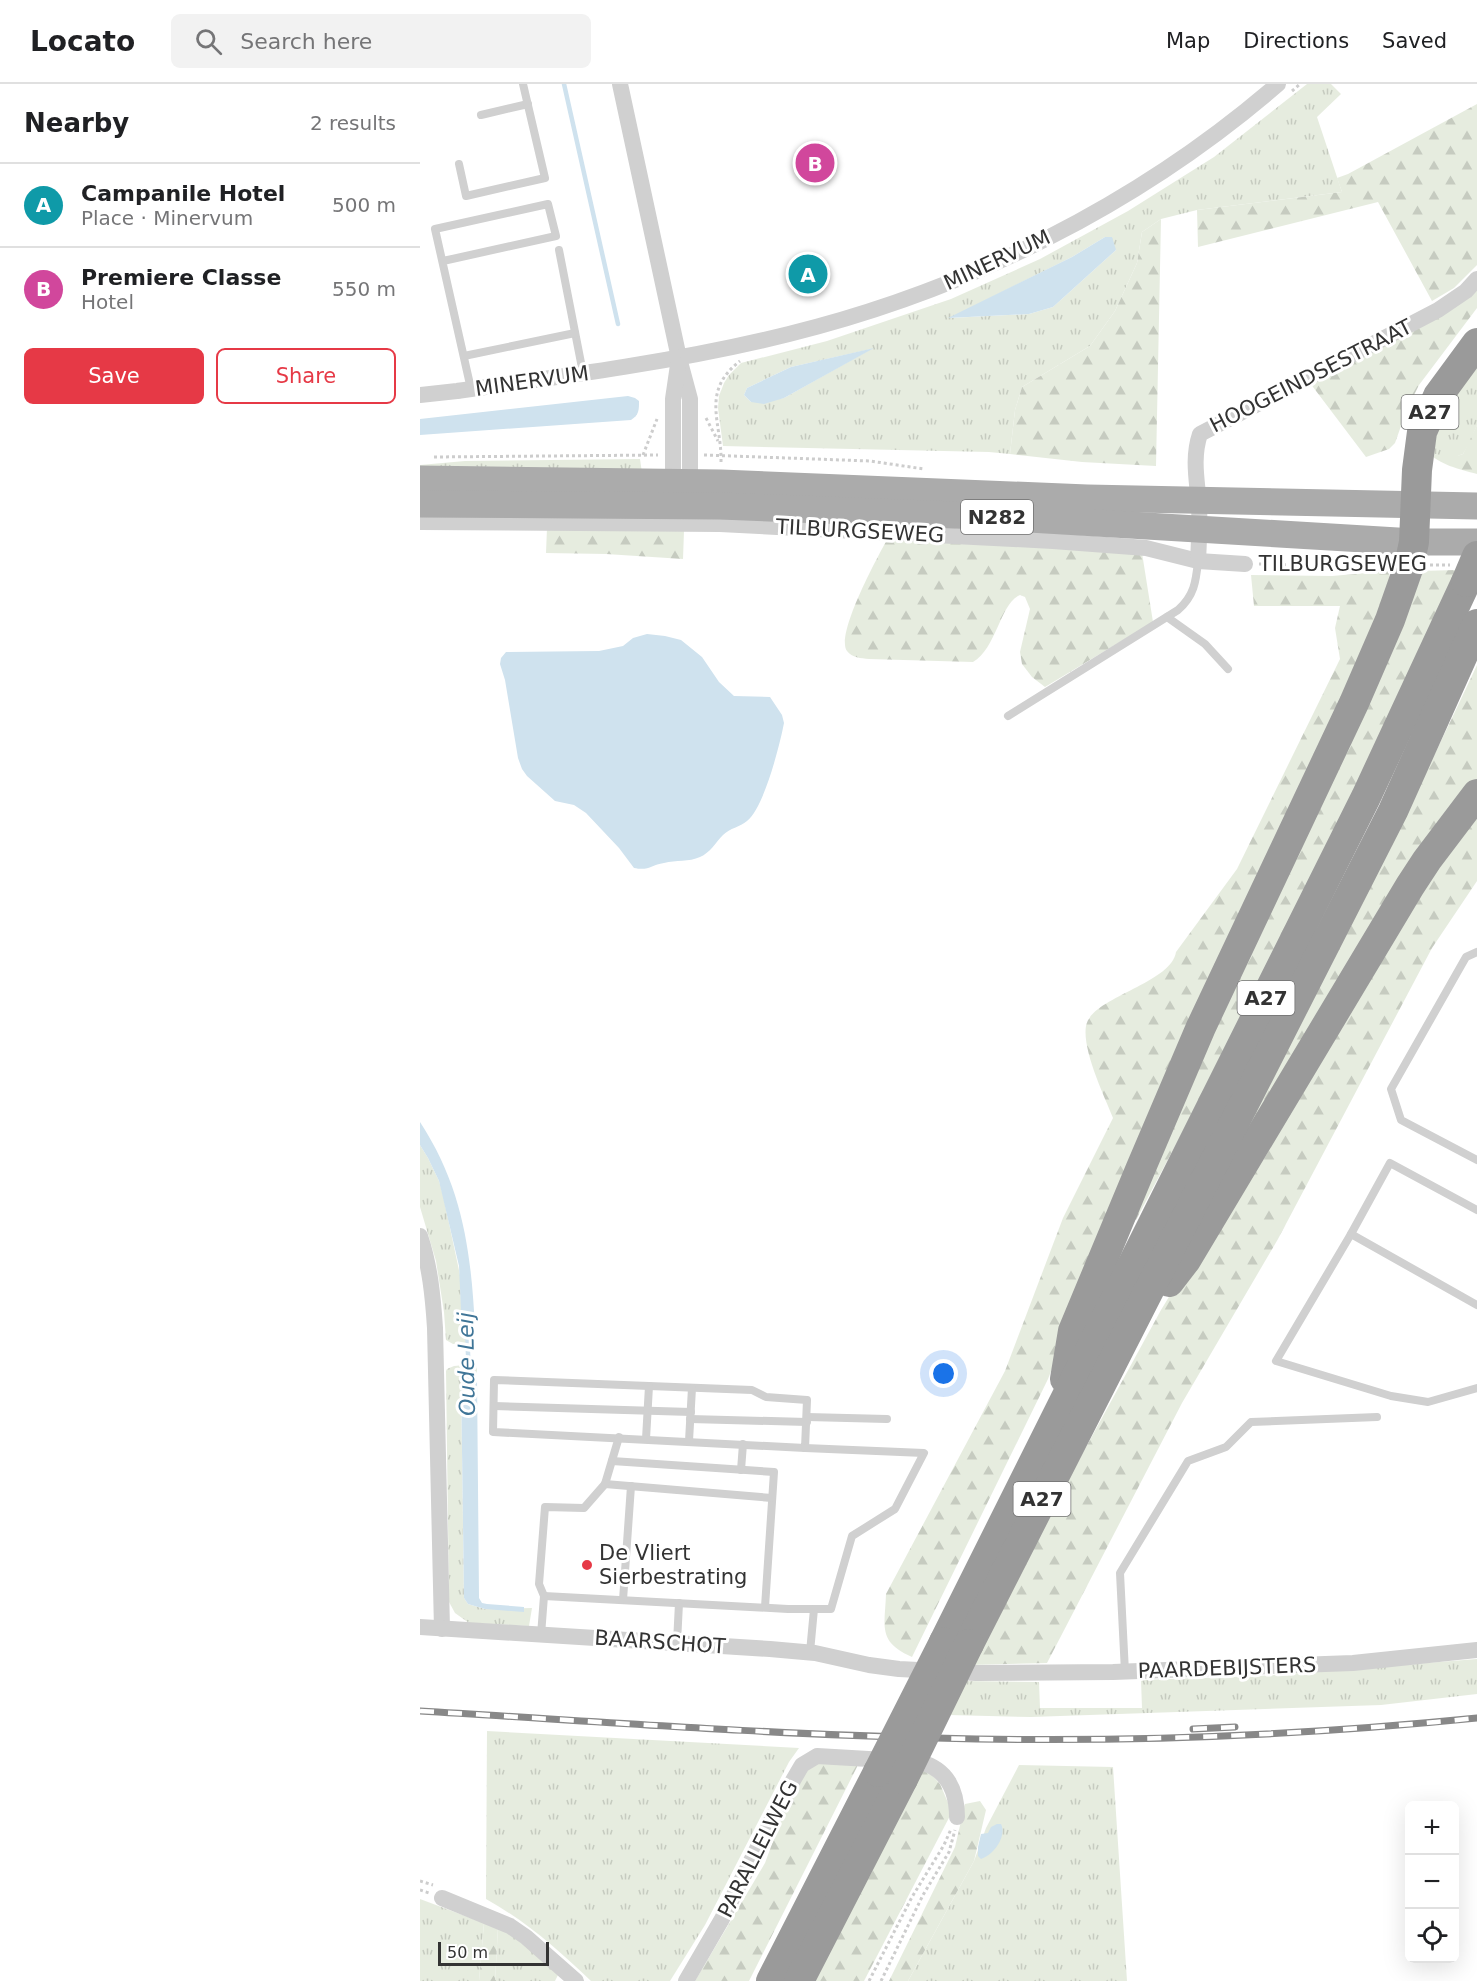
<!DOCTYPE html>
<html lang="en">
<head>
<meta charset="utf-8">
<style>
  body { margin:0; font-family:"DejaVu Sans",sans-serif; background:#f2f2f2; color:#202124 }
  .controls { position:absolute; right:18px; bottom:18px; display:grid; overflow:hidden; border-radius:9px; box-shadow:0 6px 24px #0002 }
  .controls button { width:54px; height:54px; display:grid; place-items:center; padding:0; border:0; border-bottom:2px solid #e0e0e0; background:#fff; color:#202124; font:30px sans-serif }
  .scale { position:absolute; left:18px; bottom:15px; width:111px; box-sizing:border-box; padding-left:6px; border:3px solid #333; border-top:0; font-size:16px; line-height:21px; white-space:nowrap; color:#333; -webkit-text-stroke:4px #fff; paint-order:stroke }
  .you { position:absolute; left:524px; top:1290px; width:21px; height:21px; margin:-15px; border:4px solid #fff; border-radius:50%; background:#1a73e8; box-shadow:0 0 0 9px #1a73e833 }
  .badge { display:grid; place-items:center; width:39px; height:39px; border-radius:50%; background:#e63946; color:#fff; font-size:20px; font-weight:700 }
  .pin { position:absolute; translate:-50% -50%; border:3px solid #fff; box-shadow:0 2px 6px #0006 }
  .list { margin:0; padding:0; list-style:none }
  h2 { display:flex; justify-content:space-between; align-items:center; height:78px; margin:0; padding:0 24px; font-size:26px }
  h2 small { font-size:20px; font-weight:400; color:#757577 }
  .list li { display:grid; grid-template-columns:39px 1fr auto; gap:18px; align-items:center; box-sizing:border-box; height:84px; padding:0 24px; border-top:2px solid #e0e0e0 }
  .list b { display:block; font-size:22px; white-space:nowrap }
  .list p { margin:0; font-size:20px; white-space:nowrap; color:#757577 }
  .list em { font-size:20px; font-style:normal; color:#757577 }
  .actions { display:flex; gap:12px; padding:18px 24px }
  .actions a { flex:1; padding:14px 0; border:2px solid #e63946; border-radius:9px; text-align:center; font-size:21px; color:#e63946 }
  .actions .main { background:#e63946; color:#fff }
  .icon { flex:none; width:33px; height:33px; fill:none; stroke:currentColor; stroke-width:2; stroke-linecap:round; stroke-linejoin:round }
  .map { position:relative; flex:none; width:1057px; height:1897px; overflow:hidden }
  header { display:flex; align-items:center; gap:36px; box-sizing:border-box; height:84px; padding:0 30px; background:#fff; border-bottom:2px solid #e0e0e0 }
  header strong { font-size:28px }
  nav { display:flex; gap:33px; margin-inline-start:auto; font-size:21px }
  .search { width:420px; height:54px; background:#f2f2f2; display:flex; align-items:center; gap:15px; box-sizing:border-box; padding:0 21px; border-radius:9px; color:#757577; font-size:22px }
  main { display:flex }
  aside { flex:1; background:#fff }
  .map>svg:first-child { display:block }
</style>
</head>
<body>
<header>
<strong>Locato</strong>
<div class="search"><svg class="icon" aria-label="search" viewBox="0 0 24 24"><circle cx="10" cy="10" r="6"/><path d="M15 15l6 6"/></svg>Search here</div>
<nav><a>Map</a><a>Directions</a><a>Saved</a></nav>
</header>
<main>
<aside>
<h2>Nearby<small>2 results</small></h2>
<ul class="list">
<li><span class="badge" style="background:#0f9aa8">A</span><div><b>Campanile Hotel</b><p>Place · Minervum</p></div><em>500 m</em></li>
<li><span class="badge" style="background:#d1479c">B</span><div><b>Premiere Classe</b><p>Hotel</p></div><em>550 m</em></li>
</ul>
<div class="actions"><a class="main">Save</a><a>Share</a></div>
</aside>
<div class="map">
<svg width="1057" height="1897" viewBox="0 0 1057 1897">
  <defs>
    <pattern id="grass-tufts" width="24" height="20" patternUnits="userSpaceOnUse" patternTransform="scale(1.5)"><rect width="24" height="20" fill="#e6ecdf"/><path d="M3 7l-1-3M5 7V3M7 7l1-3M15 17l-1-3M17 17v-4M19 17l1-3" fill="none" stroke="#c6cbc0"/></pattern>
    <pattern id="forest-firs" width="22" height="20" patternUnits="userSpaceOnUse" patternTransform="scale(1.5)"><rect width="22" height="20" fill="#e6ecdf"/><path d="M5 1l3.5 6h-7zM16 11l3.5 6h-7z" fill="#c6cbc0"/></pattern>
  </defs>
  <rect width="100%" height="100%" fill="#fff"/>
  <g fill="url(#grass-tufts)" fill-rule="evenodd">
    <path d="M887,0h24l10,10 -24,23 25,75 -145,18 -36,9 -19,13 -5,31 -22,48 -25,35 -68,41 -7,23 -5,44 -21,-2 -266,-6 -5,-38 1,-12 5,-13 5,-8 12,-12 86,-22 124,-42 89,-40 88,-48 86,-54zM685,153l11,13 -63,57 -24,7 -79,4 122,-61zM451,265l-87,49 -33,4 -7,-7 3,-7 44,-21z"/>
    <path d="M1057,266v75l-7,17 -7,12 -8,3 -10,1 -18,-7z"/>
    <path d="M220,375l2,14 -222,-1v-7l45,-4z"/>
    <path d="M0,1061l8,13 11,23 4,14 17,80 2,57h11l2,-4v16h-22l-7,-4 -2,-28 -8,-51 -16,-54z"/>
    <path d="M57,1280v13l-1,-2 -15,2 3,221 4,6 17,5 47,-1 -3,18 -60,-3 -14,-10 -6,-11 -3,-231 1,-2 7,-3z"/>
    <path d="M1057,1575v35l-96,11 -350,12 -82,-2 13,-34 77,1 1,26h102l-1,-28 118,-4z"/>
    <path d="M67,1647l312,17 -10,14 -84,163 -35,56h-79c-34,-32 -64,-59 -105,-82z"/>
    <path d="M599,1681l94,2 14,214h-219l66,-120 12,-33z"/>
    <path d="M0,1815l64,24 -5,58h-59z"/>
    <path d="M78,1843l23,13 38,33 -4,8h-60z"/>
  </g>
  <g fill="url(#forest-firs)">
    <path d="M1057,20v161l-23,23 -22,13 -54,-99 -180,45 -1,-37 145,-18 -5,-14 11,-4z"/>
    <path d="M741,135l-5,247 -74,-4 -72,-8 5,-44 7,-23 68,-41 25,-35 22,-48 5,-31z"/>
    <path d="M1057,204v20l-58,77 -12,24 -12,34 -6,6 -23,8 -56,-74z"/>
    <path d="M1057,341v49c-18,-5 -38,-9 -50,-23 13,5 22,8 36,3z"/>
    <path d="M127,444l137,3 -1,28 -77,-5 -60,-1z"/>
    <path d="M468,454l254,15 11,69 -108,65 -13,-10 -10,-13 -2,-12 10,-43 -5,-12 -5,-2c-20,8 -23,53 -47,67l-104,-3c-8,-1 -17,-1 -22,-8 -12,-16 31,-95 41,-113z"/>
    <path d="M1036,486l-51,120 -185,371 -84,159 -8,-1 291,-648z"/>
    <path d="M969,487l2,20 -311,706 -32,82 -136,278c-35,-15 -27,-31 -26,-63l119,-223 58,-153 50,-100c-9,-23 -31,-68 -27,-92 5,-29 85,-42 90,-74l61,-83 103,-210 -5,-31 5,-22h-86l-3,-31 81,1z"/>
    <path d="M1057,581v114l-21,27 -269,432c98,-190 200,-379 290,-573z"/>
    <path d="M1057,727v70l-45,67 -154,291 -96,164 -135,260 -77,2 86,-163 105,-192 206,-339z"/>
    <path d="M389,1674l52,1 -112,222h-54l70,-118 25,-68z"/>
    <path d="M501,1679l19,21 12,28 -88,169h-52z"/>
    <path d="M560,1717l6,9 -12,51 -66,120h-19l66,-134 10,-43z"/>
    <path d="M64,1839l14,4 -3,54h-16z"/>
  </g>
  <g fill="#cfe2ee">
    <path d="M685,153h7l4,13 -63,57 -24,7 -81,4 124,-61z"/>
    <path d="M454,264l-90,50 -20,6 -13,-2 -7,-7 3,-7 44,-21z"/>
    <path d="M208,312l7,2 4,3c0,9 0,14 -8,19l-211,15v-16z"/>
    <path d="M227,550l18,2 16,4 21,17 17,25 15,14 36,1 12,18 2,8c-4,21 -20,85 -37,98 -7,6 -17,7 -24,14 -7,7 -13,18 -23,22 -11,5 -24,3 -36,6 -13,2 -15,8 -30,5l-15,-20 -33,-35 -12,-8 -19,-4 -28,-25 -5,-7 -4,-11 -13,-78 -5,-16 1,-6 5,-6 93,-1 24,-5 10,-8z"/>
    <path d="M0,1038c43,66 51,129 55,206l-2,4h-11l-3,-66 -20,-85 -11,-23 -8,-13z"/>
    <path d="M44,1291h12l1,2 2,221 3,5 5,1 37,3v5l-39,-3 -17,-5 -4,-6 -3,-222z"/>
    <path d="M577,1740h4c6,12 -7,31 -20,35l-3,-3v-9l3,-13 7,-1 3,-6z"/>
  </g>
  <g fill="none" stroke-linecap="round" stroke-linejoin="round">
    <g stroke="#cfe2ee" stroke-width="4.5">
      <path d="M144,0l54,240"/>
      <path d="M47,1244l2,51"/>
    </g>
    <g stroke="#cdcdcd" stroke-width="3" stroke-dasharray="3 3" stroke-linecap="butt">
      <path d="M872,7l8,-7"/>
      <path d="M286,334l12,23"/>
      <path d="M223,371l14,-36"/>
      <path d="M284,371l166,6 54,8"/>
      <path d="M14,373l224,-2"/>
      <path d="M301,378c1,-40 -21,-70 19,-101"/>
      <path d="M839,480l126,4"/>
      <path d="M1010,481h20"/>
      <path d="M0,1797l13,4"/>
      <path d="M0,1806l9,3"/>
      <path d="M449,1897l43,-84 32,-52 7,-16"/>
      <path d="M461,1897l42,-86 26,-43 6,-22"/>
    </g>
    <g stroke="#d0d0d0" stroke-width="8">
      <path d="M61,31l47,-11"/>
      <path d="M39,80l7,32 79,-18 -22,-94"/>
      <path d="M139,166l24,123"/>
      <path d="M23,177l113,-25 -8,-32 -113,25 36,160"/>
      <path d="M44,272l111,-23"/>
      <path d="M747,533l38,27 23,25"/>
      <path d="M588,632l170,-106c16,-14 18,-28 20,-49"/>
      <path d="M1057,868l-11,5 -75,132 10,31 76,40"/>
      <path d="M931,1150l39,-71 87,47"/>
      <path d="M1057,1221l-126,-71 -75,127 115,35 37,6 49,-14"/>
      <path d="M74,1296l258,10 14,7 41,3 -2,48 -312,-16z"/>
      <path d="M74,1322l197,6"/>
      <path d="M387,1333l80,2"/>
      <path d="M270,1335l117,3"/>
      <path d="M226,1355l3,-53"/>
      <path d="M269,1357l3,-53"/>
      <path d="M192,1377l162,11 -9,135"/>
      <path d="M321,1386l2,-26"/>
      <path d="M185,1400l167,14"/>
      <path d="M124,1512l244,13h43l21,-73 43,-27 29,-56 -119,-5"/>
      <path d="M203,1516l8,-114"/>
      <path d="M121,1551l3,-39 -5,-12 6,-77 39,1 21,-24 14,-47"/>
      <path d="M257,1559l2,-40"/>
      <path d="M390,1568l4,-43"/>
      <path d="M705,1588l-5,-99 68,-112 38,-14 25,-25 126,-5"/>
    </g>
    <g stroke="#d0d0d0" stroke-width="16">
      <path d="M200,0l59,274 11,41v84l-2,6"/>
      <path d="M0,311l37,-4c111,-15 223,-30 332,-57 178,-44 349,-129 489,-250"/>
      <path d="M256,407l-3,-8v-84l5,-34"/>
      <path d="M0,438l300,2 333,17 93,7 52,13 47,3"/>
      <path d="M778,477c1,-19 2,-38 1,-57 -2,-24 -7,-46 1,-70l238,-124 28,-19 11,-12"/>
      <path d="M0,1152c10,30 13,61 15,92l7,301"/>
      <path d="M0,1543l350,22 45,4 54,12 30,4 77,4 137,-1 240,-9 124,-13"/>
      <path d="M22,1814l68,28 16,11 50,44"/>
      <path d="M266,1897l36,-62 59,-118 21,-36 15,-9 103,6c27,7 37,28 37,55"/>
    </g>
    <g stroke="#ababab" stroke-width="27">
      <path d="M0,395l301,4 366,15 390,8"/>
      <path d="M0,420l300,2 260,10 434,26h63"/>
    </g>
    <g stroke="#9a9a9a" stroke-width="30">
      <path d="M749,1198l17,-22 224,-374 17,-26 50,-66"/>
      <path d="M645,1295l8,-48 67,-161 61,-143 153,-324 36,-83 19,-54 5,-24 3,-72 5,-38 16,-36 39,-53"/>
      <path d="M524,1558l422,-845 100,-215"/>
      <path d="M549,1560l424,-833 84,-187"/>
      <path d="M351,1897l107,-209"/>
      <path d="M379,1897l104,-202"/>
    </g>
    <defs>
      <g id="rail">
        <path d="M0,1627c172,10 343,23 515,27 181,5 362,-2 542,-20"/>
        <path d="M773,1645l42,-2"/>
      </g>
    </defs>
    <use href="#rail" stroke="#888" stroke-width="7"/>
    <use href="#rail" stroke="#fff" stroke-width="4.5" stroke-dasharray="14" stroke-linecap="butt"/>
    <g stroke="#9a9a9a" stroke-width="30">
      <path d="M1046,498l11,-26"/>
      <path d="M458,1688l66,-130"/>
      <path d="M483,1695l66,-135"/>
    </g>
  </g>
  <circle fill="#e63946" stroke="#fff" stroke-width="2" cx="167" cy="1481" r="6"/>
  <g text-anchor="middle" stroke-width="6" stroke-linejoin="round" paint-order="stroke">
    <g fill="#fff" stroke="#707070" stroke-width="1.5">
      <rect x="981.5" y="311" width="57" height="34" rx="4.5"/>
      <rect x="541" y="416" width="72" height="34" rx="4.5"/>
      <rect x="817.5" y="897" width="57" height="34" rx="4.5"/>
      <rect x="593.5" y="1398" width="57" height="34" rx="4.5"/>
    </g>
    <g font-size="20" font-weight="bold" fill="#333">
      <text x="1010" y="335">A27</text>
      <text x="577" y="440">N282</text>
      <text x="846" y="921">A27</text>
      <text x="622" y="1422">A27</text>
    </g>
    <g font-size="21" fill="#333" stroke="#fff">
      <text transform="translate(577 176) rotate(-25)" y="7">MINERVUM</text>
      <text transform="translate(891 292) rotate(-27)" y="7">HOOGEINDSESTRAAT</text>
      <text transform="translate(112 297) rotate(-8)" y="7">MINERVUM</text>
      <text transform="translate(440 447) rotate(3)" y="7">TILBURGSEWEG</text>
      <text x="923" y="487">TILBURGSEWEG</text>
      <text transform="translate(240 1558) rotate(4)" y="7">BAARSCHOT</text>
      <text transform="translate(807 1584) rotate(-2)" y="7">PAARDEBIJSTERS</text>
      <text transform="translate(338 1765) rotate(-63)" y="7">PARALLELWEG</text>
    </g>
    <g font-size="21" fill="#333" stroke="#fff" text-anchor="start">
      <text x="179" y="1476">De Vliert<tspan x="179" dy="24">Sierbestrating</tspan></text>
    </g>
    <g font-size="22" font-style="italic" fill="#3f7597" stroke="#fff">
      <text transform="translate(46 1280) rotate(-91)" y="8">Oude Leij</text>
    </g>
  </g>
</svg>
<div class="controls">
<button>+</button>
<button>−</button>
<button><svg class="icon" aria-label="locate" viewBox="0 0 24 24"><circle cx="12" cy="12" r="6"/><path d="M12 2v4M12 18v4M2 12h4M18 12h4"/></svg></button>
</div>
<div class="scale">50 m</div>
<div class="you"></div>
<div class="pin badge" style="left:388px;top:190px;background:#0f9aa8">A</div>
<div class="pin badge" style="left:395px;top:79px;background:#d1479c">B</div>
</div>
</main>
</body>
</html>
